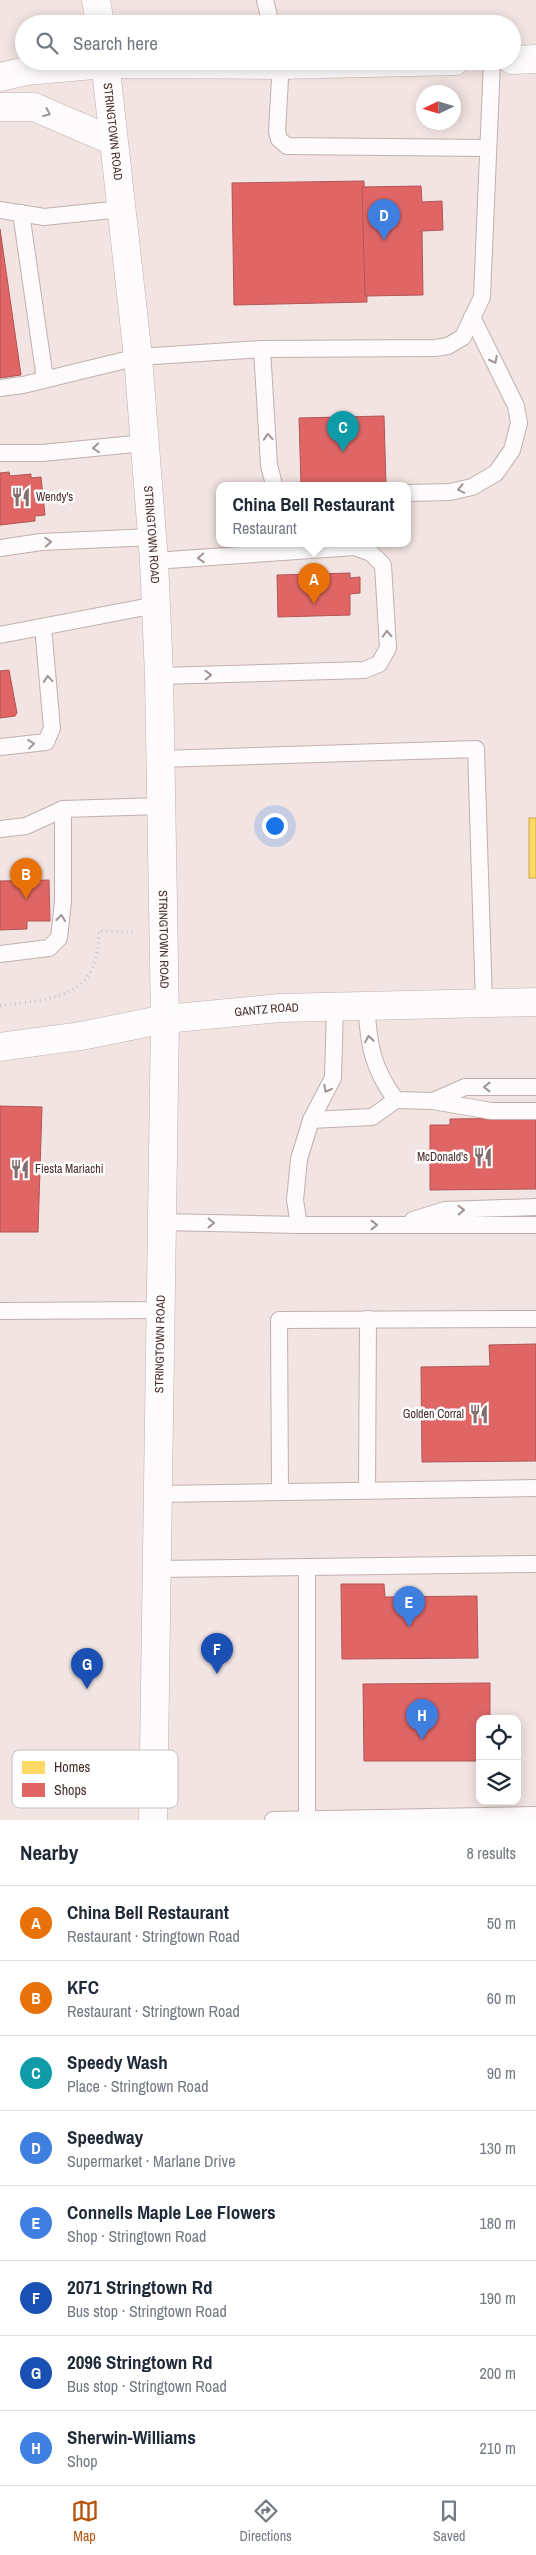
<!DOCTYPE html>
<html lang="en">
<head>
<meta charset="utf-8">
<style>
  body { margin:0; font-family:"Archivo Narrow",sans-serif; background:#f6f6f7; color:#1f2937 }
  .controls { position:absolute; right:15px; bottom:15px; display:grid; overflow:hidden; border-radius:10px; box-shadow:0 2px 12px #0003 }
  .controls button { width:45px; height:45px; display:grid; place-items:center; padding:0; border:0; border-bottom:1px solid #e0e1e3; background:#fff; color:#1f2937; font:25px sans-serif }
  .compass { position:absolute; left:416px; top:85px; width:45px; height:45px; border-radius:50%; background:#fff; box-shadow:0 2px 12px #0003; rotate:266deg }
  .you { position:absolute; left:274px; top:825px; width:18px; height:18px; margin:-12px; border:4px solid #fff; border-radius:50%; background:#1a73e8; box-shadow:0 0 0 8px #1a73e833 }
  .badge { display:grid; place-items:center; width:32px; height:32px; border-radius:50%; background:#b45309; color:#fff; font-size:16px; font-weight:700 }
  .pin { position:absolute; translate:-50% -41px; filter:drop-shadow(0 1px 2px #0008) }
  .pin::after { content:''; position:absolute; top:26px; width:18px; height:15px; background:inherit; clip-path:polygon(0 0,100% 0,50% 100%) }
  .popup { position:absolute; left:216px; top:482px; width:195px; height:65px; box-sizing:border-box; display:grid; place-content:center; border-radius:10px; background:#fff; filter:drop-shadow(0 1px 4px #0005); font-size:16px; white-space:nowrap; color:#747a83 }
  .popup b { font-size:19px; color:#1f2937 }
  .popup::after { content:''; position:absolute; left:50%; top:100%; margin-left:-10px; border:10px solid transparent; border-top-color:#fff }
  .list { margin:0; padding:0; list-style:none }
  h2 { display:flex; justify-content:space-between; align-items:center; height:65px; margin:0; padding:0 20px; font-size:21px }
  h2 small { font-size:16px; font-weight:400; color:#747a83 }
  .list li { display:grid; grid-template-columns:32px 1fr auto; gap:15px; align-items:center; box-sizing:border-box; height:75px; padding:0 20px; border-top:1px solid #e0e1e3 }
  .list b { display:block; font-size:19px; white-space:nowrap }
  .list p { margin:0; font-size:16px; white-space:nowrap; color:#747a83 }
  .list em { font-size:16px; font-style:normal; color:#747a83 }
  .icon { flex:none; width:28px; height:28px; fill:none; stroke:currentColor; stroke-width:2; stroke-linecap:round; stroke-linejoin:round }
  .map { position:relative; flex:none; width:536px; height:1820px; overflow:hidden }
  .search { position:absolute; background:#fff; box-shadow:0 2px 12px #0003; left:15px; right:15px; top:15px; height:55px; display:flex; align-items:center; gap:12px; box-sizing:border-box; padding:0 18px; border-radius:28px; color:#747a83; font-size:19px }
  .sheet { height:665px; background:#fff }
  nav { display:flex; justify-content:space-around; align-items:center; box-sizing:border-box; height:70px; border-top:1px solid #e0e1e3; background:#fff; font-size:14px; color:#747a83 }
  nav a { display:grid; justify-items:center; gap:2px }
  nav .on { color:#b45309 }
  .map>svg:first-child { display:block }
</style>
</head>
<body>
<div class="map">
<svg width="536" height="1820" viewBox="0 0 536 1820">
  <rect width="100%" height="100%" fill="#f2e4e2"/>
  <rect fill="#ffd966" stroke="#c8a655" x="529" y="818" width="7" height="60"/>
  <g fill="#e06666" stroke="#b25555">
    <path d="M364,181l3,121 -133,3 -2,-122z"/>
    <path d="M421,186l1,16 20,-1 1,29 -21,1 1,64 -58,1 -3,-109z"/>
    <path d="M0,229l21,146 -21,3z"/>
    <path d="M384,416l2,69h-85l-2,-67z"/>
    <path d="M9,472l1,4 21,-2v4l10,-1 4,38 -10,1v5l-35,4v-52z"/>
    <path d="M350,573v5l10,-1v16l-10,1v21l-72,2 -1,-42z"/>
    <path d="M9,670l8,43 -2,3 -15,2v-47z"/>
    <path d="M49,880l1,41h-23v8l-27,1v-49z"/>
    <path d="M0,1106l42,1 -4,125h-38z"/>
    <path d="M536,1118v71l-106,1v-65h20v-6z"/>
    <path d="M536,1344v117l-114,1 -1,-95 69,-1 -1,-21z"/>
    <path d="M341,1584h43l1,13 92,-1 1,62 -136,1z"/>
    <path d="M490,1683v36h-10v42h-116l-1,-77z"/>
  </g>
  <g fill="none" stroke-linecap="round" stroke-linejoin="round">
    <defs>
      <g id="lane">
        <path d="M265,0l6,24"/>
        <path d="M281,61l-4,70 2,8 8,7 201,2"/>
        <path d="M0,210l44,7 78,-8"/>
        <path d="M21,213l24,166"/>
        <path d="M262,349l7,116 5,20"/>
        <path d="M0,388l23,-3 115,-28 124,-8 173,-1 13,-2 15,-9 19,-40 10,-236"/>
        <path d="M0,453h42l103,-10"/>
        <path d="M408,493l42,-1 22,-5 24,-14 16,-23 7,-27 -3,-17 -44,-89"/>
        <path d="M0,548l41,-6 111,-5"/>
        <path d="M154,561l201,-14 16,6 12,12 5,83 -9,16 -15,6 -205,6"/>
        <path d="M0,635l156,-30"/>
        <path d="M0,747l46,-5 6,-14 -9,-101"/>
        <path d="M160,759l316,-10 8,254"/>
        <path d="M0,829l26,-3 37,-17 98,-3"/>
        <path d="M0,954l49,-6 10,-10 4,-37v-92"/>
        <path d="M366,1006c3,39 6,62 30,94l37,1 32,-14h71"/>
        <path d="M433,1101l58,10h45"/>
        <path d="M311,1120l61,-3 24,-17"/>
        <path d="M413,1220l32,-10 91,-3"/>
        <path d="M163,1222l136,3h237"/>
        <path d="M299,1225l-4,-25 4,-41 12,-39 22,-42 2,-72"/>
        <path d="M0,1311l161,-1"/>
        <path d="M367,1491l1,-172"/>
        <path d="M280,1492l-1,-172 257,-1"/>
        <path d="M158,1494l378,-6"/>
        <path d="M307,1567v253"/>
        <path d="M157,1569l379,-5"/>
        <path d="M273,1820l263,-5"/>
      </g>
      <g id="street">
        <path d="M512,60l24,-1"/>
        <path d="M105,64l177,1 173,-4"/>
        <path id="s1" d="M165,1019l115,-11 256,-6"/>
      </g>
      <g id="secondary">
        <path d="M96,0l4,24"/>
        <path id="s2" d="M105,61l33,296 16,204 5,115 6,343 -12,801"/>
        <path d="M0,77l26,-6 79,-7"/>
        <path d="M0,107h34l79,34"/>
        <path d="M0,1047l81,-11 84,-17"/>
      </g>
    </defs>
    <use href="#lane" stroke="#c1b0ae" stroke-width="18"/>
    <use href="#street" stroke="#c1b0ae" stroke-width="29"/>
    <use href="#secondary" stroke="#c1b0ae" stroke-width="29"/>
    <path stroke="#ccc5c5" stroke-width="3" stroke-dasharray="1 4" stroke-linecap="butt" d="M0,1006c53,-8 99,-6 99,-75l36,1"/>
    <use href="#lane" stroke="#fdfbfb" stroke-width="16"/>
    <use href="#street" stroke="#fdfbfb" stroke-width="28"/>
    <use href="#secondary" stroke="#fdfbfb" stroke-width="28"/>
  </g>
  <defs><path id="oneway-chevron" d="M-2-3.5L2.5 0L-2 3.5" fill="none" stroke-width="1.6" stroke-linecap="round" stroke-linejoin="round" transform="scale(1.25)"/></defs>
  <g stroke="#a29494">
    <use href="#oneway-chevron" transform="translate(47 113) rotate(23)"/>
    <use href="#oneway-chevron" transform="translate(494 360) rotate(63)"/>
    <use href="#oneway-chevron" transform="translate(268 437) rotate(-94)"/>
    <use href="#oneway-chevron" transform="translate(96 448) rotate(175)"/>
    <use href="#oneway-chevron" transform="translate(461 489) rotate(169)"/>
    <use href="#oneway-chevron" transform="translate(48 542) rotate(-3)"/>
    <use href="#oneway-chevron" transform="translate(201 558) rotate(176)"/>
    <use href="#oneway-chevron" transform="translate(387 634) rotate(-93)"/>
    <use href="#oneway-chevron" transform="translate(208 675) rotate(-2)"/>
    <use href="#oneway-chevron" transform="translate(48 679) rotate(-95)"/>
    <use href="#oneway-chevron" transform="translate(31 744) rotate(-7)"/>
    <use href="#oneway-chevron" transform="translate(61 918) rotate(-84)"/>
    <use href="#oneway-chevron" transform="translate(369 1039) rotate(-99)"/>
    <use href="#oneway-chevron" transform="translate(487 1087) rotate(-180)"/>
    <use href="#oneway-chevron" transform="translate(327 1089) rotate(118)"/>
    <use href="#oneway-chevron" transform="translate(461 1210) rotate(-2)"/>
    <use href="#oneway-chevron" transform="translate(211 1223) rotate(1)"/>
    <use href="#oneway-chevron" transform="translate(374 1225)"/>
  </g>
  <defs>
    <symbol id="restaurant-bare" viewBox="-9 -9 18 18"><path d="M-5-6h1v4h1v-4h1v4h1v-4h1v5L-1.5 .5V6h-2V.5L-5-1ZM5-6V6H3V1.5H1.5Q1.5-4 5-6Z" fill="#826e6c" stroke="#fff" stroke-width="2.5" paint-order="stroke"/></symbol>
  </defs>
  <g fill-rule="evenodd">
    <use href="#restaurant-bare" x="7" y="483" width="28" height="28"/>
    <use href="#restaurant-bare" x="469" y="1143" width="28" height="28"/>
    <use href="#restaurant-bare" x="6" y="1155" width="28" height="28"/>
    <use href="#restaurant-bare" x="465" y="1400" width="28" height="28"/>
  </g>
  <g text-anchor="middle" stroke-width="5" stroke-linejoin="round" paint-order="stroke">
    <g font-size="12" fill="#462e2c" stroke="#fff">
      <text dy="4" stroke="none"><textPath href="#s2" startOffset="71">STRINGTOWN ROAD</textPath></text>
      <text dy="4" stroke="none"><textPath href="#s2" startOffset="476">STRINGTOWN ROAD</textPath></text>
      <text dy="4" stroke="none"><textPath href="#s2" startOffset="881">STRINGTOWN ROAD</textPath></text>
      <text dy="4" stroke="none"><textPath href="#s1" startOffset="102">GANTZ ROAD</textPath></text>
      <text transform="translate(160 1344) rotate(-89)" y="4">STRINGTOWN ROAD</text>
    </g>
    <g font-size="12" fill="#462e2c" stroke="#fff" text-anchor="start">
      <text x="36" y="501">Wendy's</text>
      <text x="468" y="1161" text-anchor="end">McDonald's</text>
      <text x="35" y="1173">Fiesta Mariachi</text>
      <text x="464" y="1418" text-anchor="end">Golden Corral</text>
    </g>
  </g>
  <rect x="12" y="1750" width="166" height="58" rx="8" fill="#fff" stroke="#c8c0c0" stroke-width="1"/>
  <rect x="22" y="1761" width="23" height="13" fill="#ffd966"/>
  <rect x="22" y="1783" width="23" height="14" fill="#e06666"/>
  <g font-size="14" fill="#462e2c">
    <text x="54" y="1772">Homes</text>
    <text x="54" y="1795">Shops</text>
  </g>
</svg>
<div class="controls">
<button><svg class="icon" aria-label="locate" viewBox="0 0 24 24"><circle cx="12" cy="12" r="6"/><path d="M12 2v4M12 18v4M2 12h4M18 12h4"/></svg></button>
<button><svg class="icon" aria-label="layers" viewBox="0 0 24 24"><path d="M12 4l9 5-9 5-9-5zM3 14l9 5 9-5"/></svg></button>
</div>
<svg class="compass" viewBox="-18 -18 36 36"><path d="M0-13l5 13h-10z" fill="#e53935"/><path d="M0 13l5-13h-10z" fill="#747a83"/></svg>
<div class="you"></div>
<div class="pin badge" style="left:314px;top:604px;background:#e8710a">A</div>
<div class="popup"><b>China Bell Restaurant</b>Restaurant</div>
<div class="pin badge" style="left:26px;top:899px;background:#e8710a">B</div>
<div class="pin badge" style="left:343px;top:452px;background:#0f9aa8">C</div>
<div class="pin badge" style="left:384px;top:240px;background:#3f7fe0">D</div>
<div class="pin badge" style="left:409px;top:1627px;background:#3f7fe0">E</div>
<div class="pin badge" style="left:217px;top:1674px;background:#1a4fb4">F</div>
<div class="pin badge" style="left:87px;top:1689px;background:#1a4fb4">G</div>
<div class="pin badge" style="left:422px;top:1740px;background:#3f7fe0">H</div>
<div class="search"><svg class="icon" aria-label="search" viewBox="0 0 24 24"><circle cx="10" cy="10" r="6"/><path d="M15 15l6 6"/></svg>Search here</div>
</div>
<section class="sheet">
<h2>Nearby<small>8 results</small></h2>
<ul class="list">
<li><span class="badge" style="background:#e8710a">A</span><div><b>China Bell Restaurant</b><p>Restaurant · Stringtown Road</p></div><em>50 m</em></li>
<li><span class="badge" style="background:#e8710a">B</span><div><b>KFC</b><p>Restaurant · Stringtown Road</p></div><em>60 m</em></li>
<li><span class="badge" style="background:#0f9aa8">C</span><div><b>Speedy Wash</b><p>Place · Stringtown Road</p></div><em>90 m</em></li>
<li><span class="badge" style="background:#3f7fe0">D</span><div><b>Speedway</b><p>Supermarket · Marlane Drive</p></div><em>130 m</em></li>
<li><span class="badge" style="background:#3f7fe0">E</span><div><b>Connells Maple Lee Flowers</b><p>Shop · Stringtown Road</p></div><em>180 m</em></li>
<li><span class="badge" style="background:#1a4fb4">F</span><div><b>2071 Stringtown Rd</b><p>Bus stop · Stringtown Road</p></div><em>190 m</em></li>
<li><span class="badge" style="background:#1a4fb4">G</span><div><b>2096 Stringtown Rd</b><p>Bus stop · Stringtown Road</p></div><em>200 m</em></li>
<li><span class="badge" style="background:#3f7fe0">H</span><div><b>Sherwin-Williams</b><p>Shop</p></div><em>210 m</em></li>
</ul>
</section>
<nav>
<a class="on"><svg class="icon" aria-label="map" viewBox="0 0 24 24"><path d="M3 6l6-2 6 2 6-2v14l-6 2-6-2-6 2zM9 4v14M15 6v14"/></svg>Map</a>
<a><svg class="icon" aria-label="directions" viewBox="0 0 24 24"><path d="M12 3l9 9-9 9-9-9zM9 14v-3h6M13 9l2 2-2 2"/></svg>Directions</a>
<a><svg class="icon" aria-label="saved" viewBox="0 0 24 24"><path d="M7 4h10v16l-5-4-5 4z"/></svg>Saved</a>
</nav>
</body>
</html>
